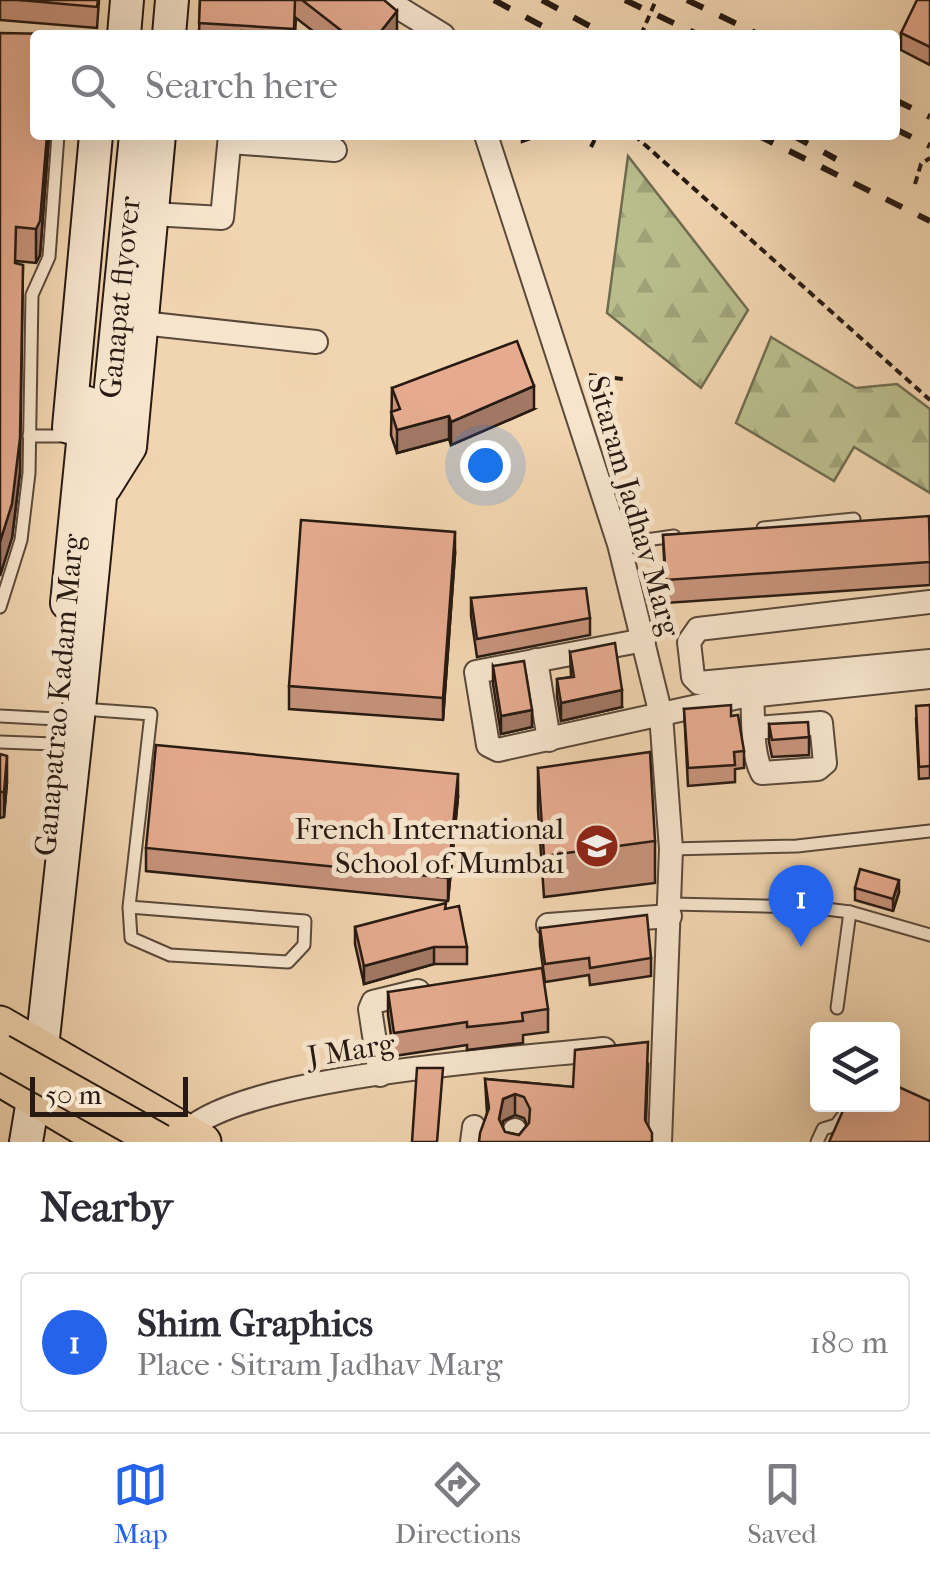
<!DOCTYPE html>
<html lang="en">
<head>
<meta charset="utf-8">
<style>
  body { margin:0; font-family:"IM FELL French Canon",serif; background:#f7f7f7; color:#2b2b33 }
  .controls { position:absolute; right:30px; bottom:30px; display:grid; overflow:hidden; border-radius:10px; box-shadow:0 10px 40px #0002 }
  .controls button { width:90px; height:90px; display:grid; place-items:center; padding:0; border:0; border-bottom:2px solid #e1e1e2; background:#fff; color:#2b2b33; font:50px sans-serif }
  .scale { position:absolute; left:30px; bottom:25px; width:158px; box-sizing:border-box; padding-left:10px; border:5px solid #281a12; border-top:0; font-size:28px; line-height:35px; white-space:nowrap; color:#281a12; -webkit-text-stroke:8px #f6e4cc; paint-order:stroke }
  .you { position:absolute; left:485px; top:465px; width:35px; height:35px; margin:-25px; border:8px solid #fff; border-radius:50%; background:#1a73e8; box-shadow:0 0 0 15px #1a73e833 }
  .badge { display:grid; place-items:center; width:65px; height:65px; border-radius:50%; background:#2563eb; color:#fff; font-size:32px; font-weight:700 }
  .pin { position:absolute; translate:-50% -82px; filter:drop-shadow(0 2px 5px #0008) }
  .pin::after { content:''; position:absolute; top:52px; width:35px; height:30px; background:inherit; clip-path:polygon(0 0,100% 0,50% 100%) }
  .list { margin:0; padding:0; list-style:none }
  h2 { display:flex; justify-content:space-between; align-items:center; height:130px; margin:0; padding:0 40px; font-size:42px }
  h2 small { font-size:32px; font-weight:400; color:#7c7c81 }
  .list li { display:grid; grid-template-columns:65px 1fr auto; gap:30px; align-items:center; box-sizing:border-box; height:140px; margin:0 20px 20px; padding:0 20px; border:2px solid #e1e1e2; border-radius:10px }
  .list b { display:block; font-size:38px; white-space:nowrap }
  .list p { margin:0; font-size:32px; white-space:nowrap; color:#7c7c81 }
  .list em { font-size:32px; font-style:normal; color:#7c7c81 }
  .icon { flex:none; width:55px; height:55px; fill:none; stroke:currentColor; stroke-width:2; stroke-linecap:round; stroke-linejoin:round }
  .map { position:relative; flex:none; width:930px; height:1142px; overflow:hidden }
  .search { position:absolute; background:#fff; box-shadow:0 10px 40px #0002; left:30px; right:30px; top:30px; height:110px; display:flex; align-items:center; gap:25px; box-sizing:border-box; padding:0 35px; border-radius:10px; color:#7c7c81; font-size:38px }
  .sheet { height:290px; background:#fff }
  nav { display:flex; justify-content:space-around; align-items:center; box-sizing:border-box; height:140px; border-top:2px solid #e1e1e2; background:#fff; font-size:28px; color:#7c7c81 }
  nav a { display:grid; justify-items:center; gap:5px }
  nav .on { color:#2563eb }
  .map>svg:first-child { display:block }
</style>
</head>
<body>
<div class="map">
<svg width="930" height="1142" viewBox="0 0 930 1142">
  <defs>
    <pattern id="forest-firs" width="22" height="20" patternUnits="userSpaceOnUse" patternTransform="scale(2.5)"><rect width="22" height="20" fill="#b9bd8c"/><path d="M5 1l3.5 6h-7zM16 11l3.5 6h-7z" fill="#9fa278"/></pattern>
  </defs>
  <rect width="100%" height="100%" fill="#f1d5b0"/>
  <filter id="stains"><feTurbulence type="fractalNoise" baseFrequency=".002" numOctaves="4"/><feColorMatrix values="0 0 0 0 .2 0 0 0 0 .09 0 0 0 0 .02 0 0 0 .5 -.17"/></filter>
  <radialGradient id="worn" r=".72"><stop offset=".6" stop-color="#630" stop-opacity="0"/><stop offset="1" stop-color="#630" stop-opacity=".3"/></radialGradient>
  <g fill="url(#forest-firs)" stroke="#706c4f" stroke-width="2.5">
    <path d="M628,156l120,154 -47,78 -94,-75z"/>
    <path d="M771,337l85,51 41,-4 33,25v84l-76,-46 -20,34 -98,-58z"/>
  </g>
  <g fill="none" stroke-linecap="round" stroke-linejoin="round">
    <defs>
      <g id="lane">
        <path d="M29,436h39"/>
        <path d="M763,528l91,-9"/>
        <path d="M619,544l55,-8"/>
        <path d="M0,607l21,-67 8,-67 3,-178 17,-38 9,-122"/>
        <path d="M82,709l69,5 -22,193 2,31 39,17 118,7 16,-17 1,-24 -176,-14"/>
        <path d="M0,716l57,3"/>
        <path d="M0,742l54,2"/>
        <path d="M671,849l126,-3 133,-15"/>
        <path d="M671,904l139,3 40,5 80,23"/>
        <path d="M837,1008l13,-96"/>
        <path d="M817,1142l6,-13 13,-4 16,-21"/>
      </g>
      <g id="street">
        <path d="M386,0l57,35"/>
        <path d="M486,135l133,409 42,171 10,134 -11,293"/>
        <path d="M230,142l105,8"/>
        <path d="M152,214l70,4 8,-83"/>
        <path d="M142,323l174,19"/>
        <path d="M930,602l-232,27 -9,13 4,35 6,6 231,-22"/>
        <path d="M644,640l-168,32 12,73 10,5 241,-53 191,-20"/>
        <path d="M536,660l13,80"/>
        <path d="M752,695c2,24 -1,57 10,78l56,-4 7,-6 -4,-40 -66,5"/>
        <path d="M548,925l122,-9"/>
        <path d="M380,1075l-10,-66 3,-7 45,-11"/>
        <path d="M181,1138c43,-62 342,-80 423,-89"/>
        <path d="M472,1142l2,-15"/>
        <path d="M514,1142l1,-12"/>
      </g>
      <g id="secondary">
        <path d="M124,35l3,-35"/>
        <path d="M169,35l3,-35"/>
        <path d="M69,427l27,-292"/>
        <path d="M105,487l25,-40 29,-312"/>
        <path d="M67,603l20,-200"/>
        <path id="s1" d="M26,1142l16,-95 37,-339 57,-573"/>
      </g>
      <g id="primary">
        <path d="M0,1024l203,118"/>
        <path d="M0,1078l108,64"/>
      </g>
    </defs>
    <use href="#lane" stroke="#5a493a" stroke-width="15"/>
    <use href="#street" stroke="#5a493a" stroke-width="26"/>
    <use href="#secondary" stroke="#281a12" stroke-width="36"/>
    <use href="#primary" stroke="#281a12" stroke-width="39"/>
    <g stroke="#281a12" stroke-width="4" stroke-dasharray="8 5" stroke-linecap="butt">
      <path d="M634,135l296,265"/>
      <path d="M591,147l6,-12"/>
      <path d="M915,184l6,-20 9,-6"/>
      <path d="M589,375l34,4"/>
    </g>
    <use href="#lane" stroke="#f6e4cc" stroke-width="11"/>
    <use href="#street" stroke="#f6e4cc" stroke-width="22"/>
    <use href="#secondary" stroke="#f6e4cc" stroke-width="32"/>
    <use href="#primary" stroke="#f1d5b0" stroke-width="35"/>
    <g stroke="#281a12" stroke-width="6" stroke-dasharray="18 18" stroke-linecap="butt">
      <path d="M494,0l65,35"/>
      <path d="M542,0l64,35"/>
      <path d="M625,0l74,35"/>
      <path d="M687,0l73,35"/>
      <path d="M895,100l35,17"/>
      <path d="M895,129l35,17"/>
      <path d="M757,135l173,86"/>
      <path d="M792,135l44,24"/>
    </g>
    <defs>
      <path id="primary-bridge" d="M0,1052l160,90"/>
    </defs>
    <use href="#primary-bridge" stroke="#281a12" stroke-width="39" stroke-linecap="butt"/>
    <path stroke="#281a12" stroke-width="4" stroke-dasharray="8 5" stroke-linecap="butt" d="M641,35l15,-35"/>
    <use href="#primary-bridge" stroke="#f1d5b0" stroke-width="35"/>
  </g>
  <g fill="#c6937b" stroke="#281a12" stroke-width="2.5" fill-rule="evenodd">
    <path d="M0,0h99l-2,28 -97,-8z"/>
    <path d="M200,0h184l13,34 -79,1 -22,-17 -1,17h-96z"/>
    <path d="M930,0v65l-29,-15v-17z"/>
    <path d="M0,33l35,102h14l-9,120 -4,8 -20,-2 4,211 -8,66z"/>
    <path d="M392,388l142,21 -83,36 -2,-6 -52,14 -6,-18z"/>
    <path d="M663,535h267v50l-264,18z"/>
    <path d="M455,554l-12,166 -154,-11v-23z"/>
    <path d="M471,598l119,20v17l-113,22 -6,-41z"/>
    <path d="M570,652l52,55 -61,14 -4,-24v-18l14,-2z"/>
    <path d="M493,666l39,61 -31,7 -8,-50z"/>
    <path d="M930,705v73l-11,1 -3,-61z"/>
    <path d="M684,709l47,7 13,35v17l-9,1v13l-47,4z"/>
    <path d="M769,724l40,13v18l-37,2 -3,-15z"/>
    <path d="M0,754l7,28 -3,35 -4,1z"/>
    <path d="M538,768l117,73v42l-111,14 -6,-87z"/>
    <path d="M458,797l-10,104 -302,-30v-23z"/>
    <path d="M855,888l44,4 -6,19 -38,-11z"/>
    <path d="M446,909l21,38v17h-33l-70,20 -9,-40v-17z"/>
    <path d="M540,928l111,30v18l-61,9 -1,-10 -44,7 -5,-36z"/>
    <path d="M388,992l160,17v23l-25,3v8l-56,7v-5l-73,11 -6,-41z"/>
    <path d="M648,1064l-2,58 -167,20 8,-29 -2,-34 88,8zM515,1115l9,3 3,7 -8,10 -14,-3 -3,-6 1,-5z"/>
  </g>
  <g fill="#a17864" stroke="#281a12" stroke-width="2.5">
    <path d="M397,11v23l-19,1z"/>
    <path d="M47,135h2l-9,120 -4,8v-34z"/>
    <path d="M522,135h19l-19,7z"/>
    <path d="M23,265l-3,207 -8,66 -12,38v-34z"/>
    <path d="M534,386v23l-83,36v-23z"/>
    <path d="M449,416v23l-52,14v-23z"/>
    <path d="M455,532v22l-12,166v-22z"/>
    <path d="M622,690v17l-61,14v-18z"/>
    <path d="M532,710v17l-31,7v-18z"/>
    <path d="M7,756v26l-3,35v-25z"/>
    <path d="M458,774v23l-10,104v-23z"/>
    <path d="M899,880v12l-6,19v-12z"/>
    <path d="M434,947v17l-70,20v-18z"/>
    <path d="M515,1094v21l-12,6 -4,20v-22l4,-20z"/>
  </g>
  <g fill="#e6ab8f" stroke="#281a12" stroke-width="2.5" fill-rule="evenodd">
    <path d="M19,0h79l-1,7z"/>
    <path d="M200,0h95l-1,29 -95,-6z"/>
    <path d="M302,0h82l13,11 -19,24 -25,-2 -6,2z"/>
    <path d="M917,0h13v47l-29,-14z"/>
    <path d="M242,31l37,4h-37z"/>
    <path d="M0,33l55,1 -20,1v100h12l-7,86 -4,8 -20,-2 -1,36 8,2 -3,173 -8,66 -12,38z"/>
    <path d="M517,341l17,45 -83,36 -2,-6 -52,14 -6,-18 9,-3 -8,-21z"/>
    <path d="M929,516l1,46 -264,18 -3,-45z"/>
    <path d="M301,520l154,12 -12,166 -154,-12z"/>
    <path d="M586,588l4,30 -113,21 -6,-41z"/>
    <path d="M615,643l7,47 -61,13 -4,-24 17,-2 -4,-25z"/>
    <path d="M524,661l8,49 -31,6 -8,-50z"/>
    <path d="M731,705v11l7,-1 6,36 -10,1 1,13 -47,3 -4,-59z"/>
    <path d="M930,705v61l-11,1 -3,-61z"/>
    <path d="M808,722l1,15 -37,3 -3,-16z"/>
    <path d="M156,745l302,29 -10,104 -302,-30z"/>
    <path d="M650,752l5,89 -111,15 -6,-88z"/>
    <path d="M0,754l7,2 -3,36h-4z"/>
    <path d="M860,869l39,11 -6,19 -38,-11z"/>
    <path d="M446,903l-1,6 14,-3 8,41h-33l-70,19 -9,-39z"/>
    <path d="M647,915l4,43 -61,10 -1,-10 -44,6 -5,-36z"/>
    <path d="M542,968l6,41 -26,4 1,8 -56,6v-5l-73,11 -6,-41z"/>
    <path d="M648,1042l-3,78 7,13v9h-173l1,-9 9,-25 -4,-29 88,8 2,-37zM515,1094l9,3 6,12 -1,14 -10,12 -14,-3 -6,-13 4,-20z"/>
    <path d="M417,1068h26l-6,74h-25z"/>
    <path d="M892,1084l38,17v41h-101l17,-38h46z"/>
  </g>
  <defs>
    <symbol id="school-disc" viewBox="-11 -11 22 22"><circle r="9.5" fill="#8f2418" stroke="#f6e4cc"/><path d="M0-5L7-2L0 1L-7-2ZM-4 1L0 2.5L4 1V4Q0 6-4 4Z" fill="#fff"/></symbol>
  </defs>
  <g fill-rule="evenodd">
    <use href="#school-disc" x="572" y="821" width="50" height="50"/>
  </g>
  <g text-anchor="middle" stroke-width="10" stroke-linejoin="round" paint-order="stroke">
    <g font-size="30" fill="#281a12" stroke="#f6e4cc">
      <text dy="10" stroke="none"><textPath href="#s1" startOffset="850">Ganapat flyover</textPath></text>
      <text transform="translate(634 506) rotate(74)" y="10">Sitaram Jadhav Marg</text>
      <text transform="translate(59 695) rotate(-85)" y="10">Ganapatrao Kadam Marg</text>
      <text transform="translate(351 1050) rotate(-9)" y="10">J Marg</text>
    </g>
    <g font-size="30" fill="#281a12" stroke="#f6e4cc" text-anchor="end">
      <text x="564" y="839">French International<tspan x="564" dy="34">School of Mumbai</tspan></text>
    </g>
  </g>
  <rect width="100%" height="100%" filter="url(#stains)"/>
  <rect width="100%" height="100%" fill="url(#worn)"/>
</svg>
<div class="controls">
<button><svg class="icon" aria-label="layers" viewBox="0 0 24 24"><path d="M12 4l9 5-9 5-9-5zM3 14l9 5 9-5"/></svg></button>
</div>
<div class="scale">50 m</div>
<div class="you"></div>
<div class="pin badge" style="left:801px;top:947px">1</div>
<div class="search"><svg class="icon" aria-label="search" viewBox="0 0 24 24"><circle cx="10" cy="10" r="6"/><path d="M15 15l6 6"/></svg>Search here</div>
</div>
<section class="sheet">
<h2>Nearby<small></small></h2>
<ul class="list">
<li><span class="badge">1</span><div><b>Shim Graphics</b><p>Place · Sitram Jadhav Marg</p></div><em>180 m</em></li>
</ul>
</section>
<nav>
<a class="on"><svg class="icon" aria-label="map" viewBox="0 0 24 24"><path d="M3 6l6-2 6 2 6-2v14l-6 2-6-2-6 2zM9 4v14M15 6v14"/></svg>Map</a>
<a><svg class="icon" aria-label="directions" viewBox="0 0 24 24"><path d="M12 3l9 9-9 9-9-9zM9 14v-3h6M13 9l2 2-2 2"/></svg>Directions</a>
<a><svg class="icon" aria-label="saved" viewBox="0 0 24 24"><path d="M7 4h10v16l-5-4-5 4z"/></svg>Saved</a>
</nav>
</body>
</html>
